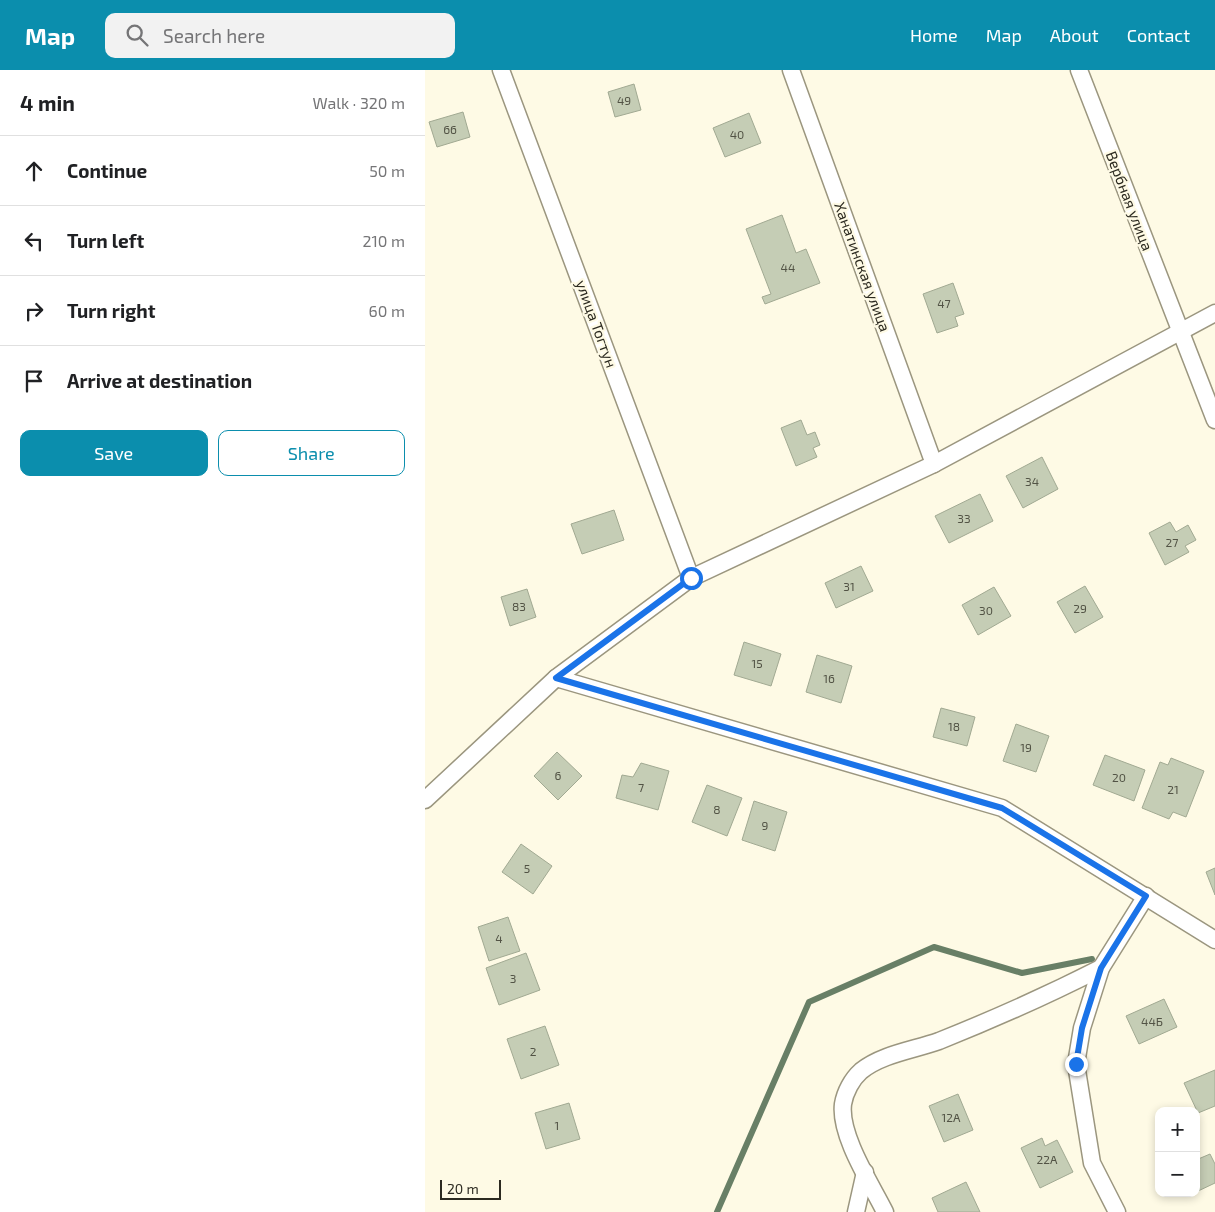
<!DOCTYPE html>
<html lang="en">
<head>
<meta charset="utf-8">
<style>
  body { margin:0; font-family:"Exo 2",sans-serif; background:#f2f2f2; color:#202124 }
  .controls { position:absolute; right:15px; bottom:15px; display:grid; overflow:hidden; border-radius:10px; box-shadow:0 2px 8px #0003 }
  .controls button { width:45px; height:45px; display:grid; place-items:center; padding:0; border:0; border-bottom:1px solid #e0e0e0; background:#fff; color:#202124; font:25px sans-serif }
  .scale { position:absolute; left:15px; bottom:12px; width:61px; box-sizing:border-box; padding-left:5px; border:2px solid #2c2a20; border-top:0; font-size:14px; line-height:18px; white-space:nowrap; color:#2c2a20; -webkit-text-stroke:4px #fefae5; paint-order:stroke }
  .stop { position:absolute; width:15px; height:15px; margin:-11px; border:4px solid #1a73e8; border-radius:50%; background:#fff }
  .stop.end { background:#1a73e8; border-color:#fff; box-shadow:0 1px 5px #0008 }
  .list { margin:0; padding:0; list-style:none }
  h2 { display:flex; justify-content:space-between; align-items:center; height:65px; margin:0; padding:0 20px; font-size:21px }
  h2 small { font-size:16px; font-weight:400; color:#757577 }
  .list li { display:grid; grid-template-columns:32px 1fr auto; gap:15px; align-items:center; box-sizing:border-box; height:70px; padding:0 20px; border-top:1px solid #e0e0e0 }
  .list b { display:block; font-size:19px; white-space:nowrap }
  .list em { font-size:16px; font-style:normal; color:#757577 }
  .actions { display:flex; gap:10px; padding:15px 20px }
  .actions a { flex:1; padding:11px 0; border:1px solid #0b8ead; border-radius:10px; text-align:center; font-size:18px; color:#0b8ead }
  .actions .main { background:#0b8ead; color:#fff }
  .icon { flex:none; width:28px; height:28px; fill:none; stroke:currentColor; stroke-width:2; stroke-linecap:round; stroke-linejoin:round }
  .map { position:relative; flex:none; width:790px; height:1142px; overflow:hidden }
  header { display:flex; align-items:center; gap:30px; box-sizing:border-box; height:70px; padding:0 25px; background:#0b8ead; color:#fff }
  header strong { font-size:24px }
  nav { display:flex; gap:28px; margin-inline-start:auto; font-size:18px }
  .search { width:350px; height:45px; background:#f2f2f2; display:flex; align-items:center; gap:12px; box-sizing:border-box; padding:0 18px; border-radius:10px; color:#757577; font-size:19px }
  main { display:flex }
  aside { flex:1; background:#fff }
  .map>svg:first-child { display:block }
</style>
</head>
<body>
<header>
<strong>Map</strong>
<div class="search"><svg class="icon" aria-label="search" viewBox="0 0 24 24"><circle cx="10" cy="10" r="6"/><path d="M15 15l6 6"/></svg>Search here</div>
<nav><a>Home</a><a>Map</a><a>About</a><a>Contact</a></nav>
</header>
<main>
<aside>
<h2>4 min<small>Walk · 320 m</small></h2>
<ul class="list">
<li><svg class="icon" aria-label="ahead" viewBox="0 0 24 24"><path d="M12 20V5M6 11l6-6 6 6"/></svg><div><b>Continue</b></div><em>50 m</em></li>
<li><svg class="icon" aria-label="left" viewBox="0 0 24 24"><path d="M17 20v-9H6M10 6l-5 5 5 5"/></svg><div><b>Turn left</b></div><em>210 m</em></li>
<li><svg class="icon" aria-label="right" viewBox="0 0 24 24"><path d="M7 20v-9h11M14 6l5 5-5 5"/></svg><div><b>Turn right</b></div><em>60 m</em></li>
<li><svg class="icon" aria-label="arrive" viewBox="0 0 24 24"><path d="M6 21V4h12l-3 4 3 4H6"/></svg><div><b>Arrive at destination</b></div></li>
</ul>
<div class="actions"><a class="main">Save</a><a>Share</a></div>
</aside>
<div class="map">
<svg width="790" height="1142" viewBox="0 0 790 1142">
  <rect width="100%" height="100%" fill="#fefae5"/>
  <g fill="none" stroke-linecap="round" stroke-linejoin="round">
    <path stroke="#687f66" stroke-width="6" d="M292,1142l92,-210 125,-55 88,26 70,-14"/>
  </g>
  <g fill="#c5cdb5" stroke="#a1a992">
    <path d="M209,14l7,26 -26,7 -7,-25z"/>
    <path d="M38,42l7,25 -33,10 -8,-25z"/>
    <path d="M324,43l12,30 -36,14 -12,-29z"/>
    <path d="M357,145l14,38 10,-4 14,34 -55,21 -3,-7 9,-3 -25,-65z"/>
    <path d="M528,213l11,31 -9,3 3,9 -21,7 -14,-39z"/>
    <path d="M376,350l6,15 8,-3 5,13 -7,3 4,9 -21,9 -15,-38z"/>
    <path d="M617,387l16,32 -35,19 -17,-32z"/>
    <path d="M555,424l13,27 -44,22 -14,-27z"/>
    <path d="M189,440l10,30 -42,14 -11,-30z"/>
    <path d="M745,452l6,10 12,-7 8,15 -11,6 4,6 -24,13 -16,-32z"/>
    <path d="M436,496l12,25 -37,17 -11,-25z"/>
    <path d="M660,516l18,31 -28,16 -18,-31z"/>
    <path d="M569,517l17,29 -33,19 -16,-30z"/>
    <path d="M102,519l9,28 -26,9 -9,-29z"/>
    <path d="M319,572l37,12 -10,32 -37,-11z"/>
    <path d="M392,585l35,11 -11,37 -35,-11z"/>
    <path d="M516,638l34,9 -8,29 -34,-9z"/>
    <path d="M591,654l33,12 -13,36 -33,-11z"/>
    <path d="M132,682l25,24 -24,24 -24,-24z"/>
    <path d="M680,685l40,15 -11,31 -41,-16z"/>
    <path d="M746,688l33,13 -18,46 -13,-5 -4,7 -27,-11 18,-46 8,3z"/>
    <path d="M216,693l28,8 -11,39 -42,-12 6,-23 11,2z"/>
    <path d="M282,715l35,13 -15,38 -35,-14z"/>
    <path d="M329,731l33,11 -12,39 -33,-11z"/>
    <path d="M96,774l31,22 -19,28 -31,-22z"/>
    <path d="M790,798v27l-9,-23z"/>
    <path d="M83,847l12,34 -31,10 -11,-34z"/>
    <path d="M101,883l14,37 -41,15 -13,-37z"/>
    <path d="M739,929l13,28 -38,17 -13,-28z"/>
    <path d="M120,956l14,39 -38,14 -14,-40z"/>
    <path d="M790,1000v36l-17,7 -14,-30z"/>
    <path d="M533,1024l15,36 -29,12 -15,-36z"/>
    <path d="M144,1033l11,36 -34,10 -11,-36z"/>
    <path d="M617,1068l3,8 12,-6 16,32 -33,16 -19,-40z"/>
    <path d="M785,1084l5,10v19l-19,9v-32z"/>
    <path d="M541,1112l14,30h-42l-6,-14z"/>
  </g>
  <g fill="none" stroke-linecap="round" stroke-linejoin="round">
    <defs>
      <g id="minor">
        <path d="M76,0l190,508"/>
        <path d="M366,0l143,394"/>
        <path d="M654,0l136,350"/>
        <path d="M131,608l446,130 213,132"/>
        <path d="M0,730l131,-122 135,-100 243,-114 281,-151"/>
        <path d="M431,1142l9,-40"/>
        <path d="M460,1142c-14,-28 -46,-77 -42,-108 2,-12 9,-25 18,-33 21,-17 53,-21 78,-30 55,-22 109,-46 162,-73"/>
        <path d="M692,1142l-25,-49 -16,-99 6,-36 19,-60 45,-72"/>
      </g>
    </defs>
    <use href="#minor" stroke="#9b967f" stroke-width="19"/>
    <use href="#minor" stroke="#fff" stroke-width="16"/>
  </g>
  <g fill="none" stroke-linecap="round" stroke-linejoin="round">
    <path stroke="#1a73e8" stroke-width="6" d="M266,508l-135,100 446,130 144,88 -45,72 -19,60 -6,36"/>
  </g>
  <g text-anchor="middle" stroke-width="4.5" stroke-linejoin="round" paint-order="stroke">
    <g font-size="12" fill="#525345">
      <text x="199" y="35">49</text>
      <text x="25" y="64">66</text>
      <text x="312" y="69">40</text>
      <text x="363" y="202">44</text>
      <text x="519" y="238">47</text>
      <text x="607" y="416">34</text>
      <text x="539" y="453">33</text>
      <text x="747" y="477">27</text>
      <text x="424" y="521">31</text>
      <text x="94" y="541">83</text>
      <text x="655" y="543">29</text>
      <text x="561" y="545">30</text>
      <text x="332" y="598">15</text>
      <text x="404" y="613">16</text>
      <text x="529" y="661">18</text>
      <text x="601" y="682">19</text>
      <text x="133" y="710">6</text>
      <text x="694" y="712">20</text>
      <text x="216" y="722">7</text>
      <text x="748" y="724">21</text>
      <text x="292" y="744">8</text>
      <text x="340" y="760">9</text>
      <text x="102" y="803">5</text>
      <text x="74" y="873">4</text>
      <text x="88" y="913">3</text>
      <text x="727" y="956">44Б</text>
      <text x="108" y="986">2</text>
      <text x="526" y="1052">12А</text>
      <text x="132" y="1060">1</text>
      <text x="622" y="1094">22А</text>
    </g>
    <g font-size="15" fill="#2c2a20" stroke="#fefae5">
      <text transform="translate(704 131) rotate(69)" y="5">Вербная улица</text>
      <text transform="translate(437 197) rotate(70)" y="5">Ханатинская улица</text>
      <text transform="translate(171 254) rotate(70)" y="5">улица Тогтун</text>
    </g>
  </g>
</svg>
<div class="controls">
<button>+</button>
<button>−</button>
</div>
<div class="scale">20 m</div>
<div class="stop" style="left:266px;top:508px"></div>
<div class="stop end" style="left:651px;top:994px"></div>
</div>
</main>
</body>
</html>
